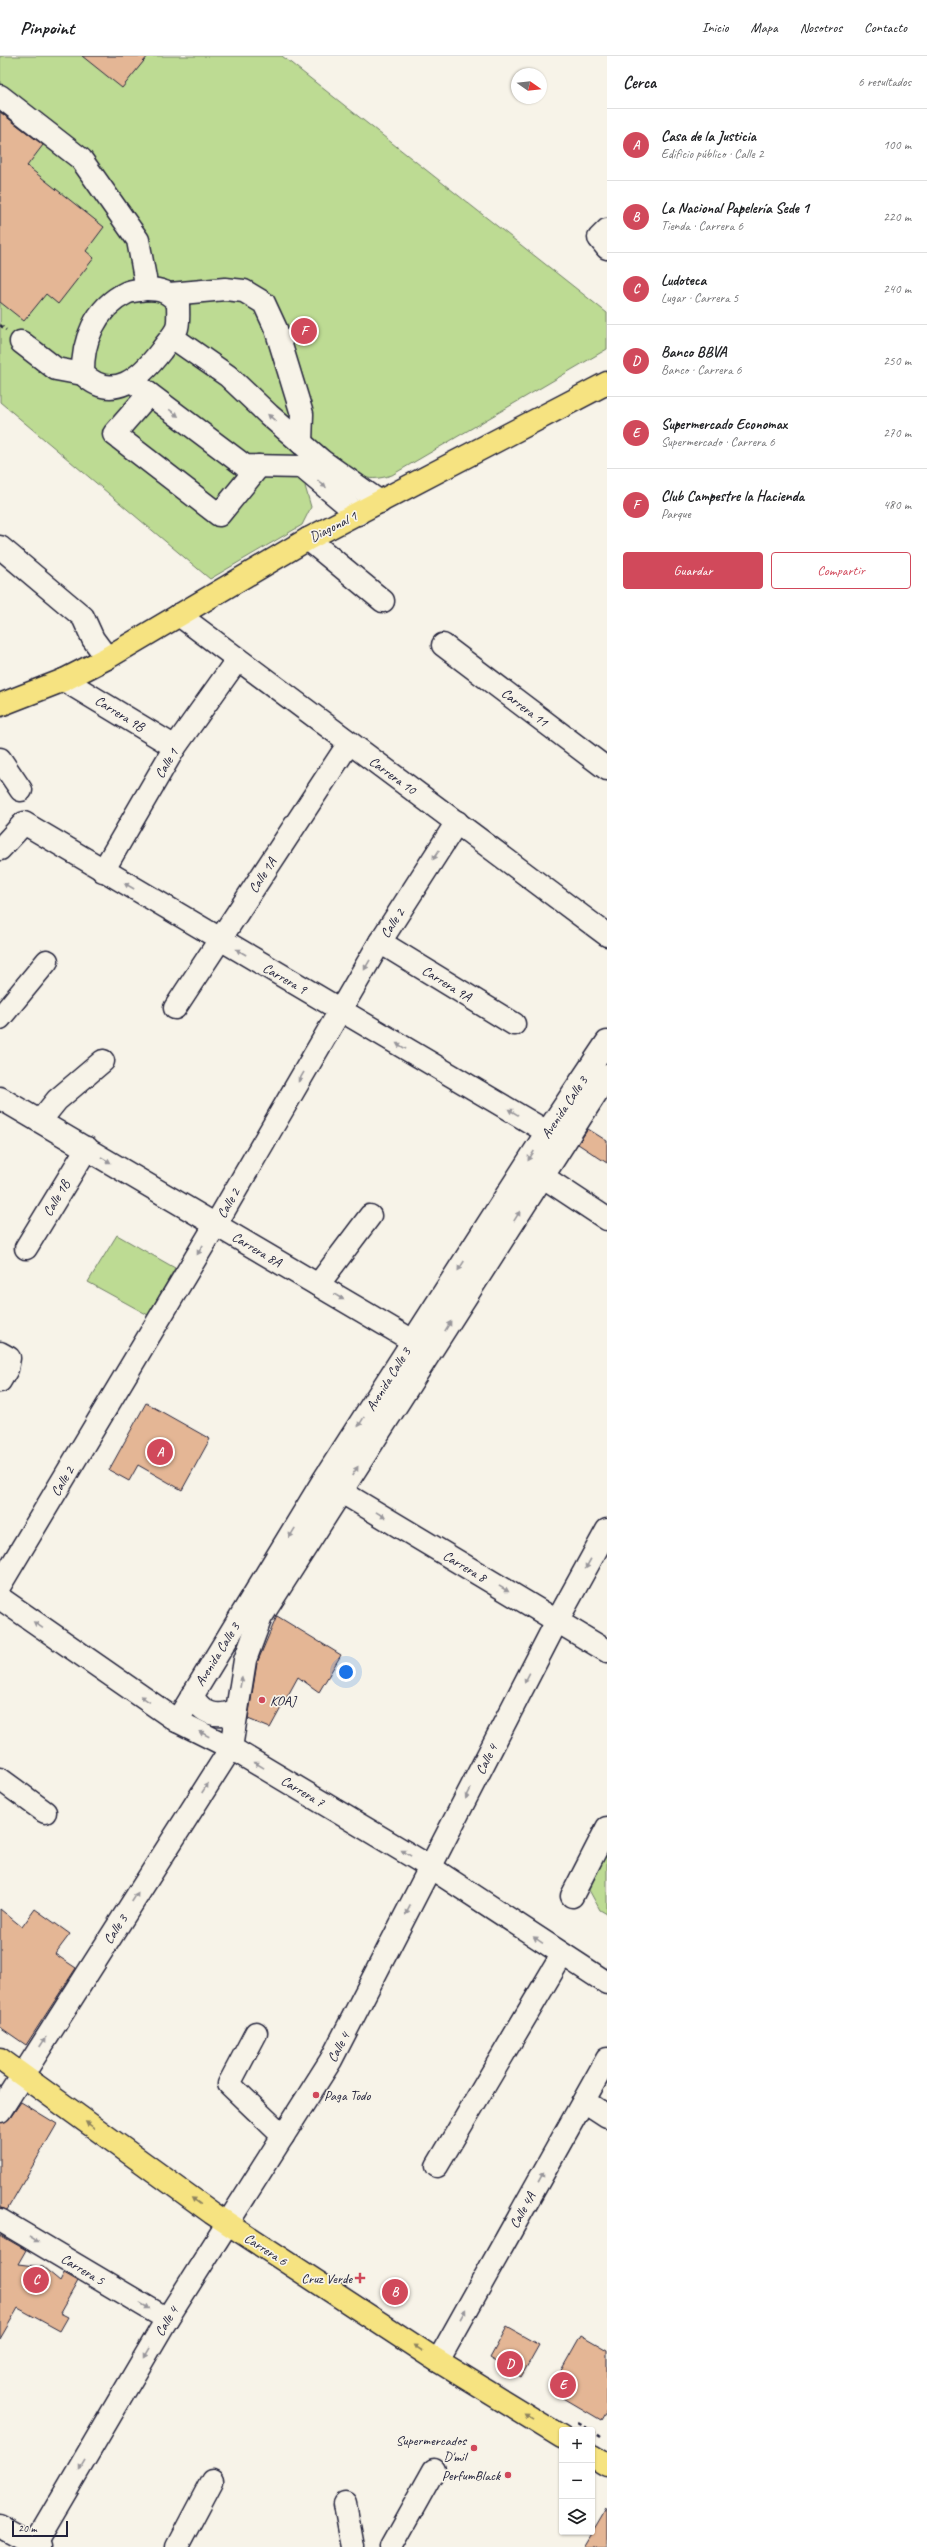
<!DOCTYPE html>
<html lang="es">
<head>
<meta charset="utf-8">
<style>
  body { margin:0; font-family:Caveat,sans-serif; background:#f6f6f6; color:#202124 }
  .controls { position:absolute; right:12px; bottom:12px; display:grid; overflow:hidden; border-radius:4px; box-shadow:0 1px 3px #0004 }
  .controls button { width:36px; height:36px; display:grid; place-items:center; padding:0; border:0; border-bottom:1px solid #e0e0e0; background:#fff; color:#202124; font:20px sans-serif }
  .compass { position:absolute; left:511px; top:12px; width:36px; height:36px; border-radius:50%; background:#fff; box-shadow:0 1px 3px #0004; rotate:104deg }
  .scale { position:absolute; left:12px; bottom:10px; width:56px; box-sizing:border-box; padding-left:4px; border:2px solid #22223b; border-top:0; font-size:11px; line-height:14px; white-space:nowrap; color:#22223b; -webkit-text-stroke:3px #f7f3e8; paint-order:stroke }
  .you { position:absolute; left:346px; top:1616px; width:14px; height:14px; margin:-10px; border:3px solid #fff; border-radius:50%; background:#1a73e8; box-shadow:0 0 0 6px #1a73e833 }
  .badge { display:grid; place-items:center; width:26px; height:26px; border-radius:50%; background:#d1495b; color:#fff; font-size:13px; font-weight:700 }
  .pin { position:absolute; translate:-50% -50%; border:2px solid #fff; box-shadow:0 1px 4px #0006 }
  .list { margin:0; padding:0; list-style:none }
  h2 { display:flex; justify-content:space-between; align-items:center; height:52px; margin:0; padding:0 16px; font-size:17px }
  h2 small { font-size:13px; font-weight:400; color:#757577 }
  .list li { display:grid; grid-template-columns:26px 1fr auto; gap:12px; align-items:center; box-sizing:border-box; height:72px; padding:0 16px; border-top:1px solid #e0e0e0 }
  .list b { display:block; font-size:15px; white-space:nowrap }
  .list p { margin:0; font-size:13px; white-space:nowrap; color:#757577 }
  .list em { font-size:13px; font-style:normal; color:#757577 }
  .actions { display:flex; gap:8px; padding:12px 16px }
  .actions a { flex:1; padding:9px 0; border:1px solid #d1495b; border-radius:4px; text-align:center; font-size:14px; color:#d1495b }
  .actions .main { background:#d1495b; color:#fff }
  .icon { flex:none; width:22px; height:22px; fill:none; stroke:currentColor; stroke-width:2; stroke-linecap:round; stroke-linejoin:round }
  .map { position:relative; flex:none; width:607px; height:2491px; overflow:hidden }
  header { display:flex; align-items:center; gap:24px; box-sizing:border-box; height:56px; padding:0 20px; background:#fff; border-bottom:1px solid #e0e0e0 }
  header strong { font-size:19px }
  nav { display:flex; gap:22px; margin-inline-start:auto; font-size:14px }
  main { display:flex }
  aside { flex:1; background:#fff }
  .map>svg:first-child { display:block }
</style>
</head>
<body>
<header>
<strong>Pinpoint</strong>
<nav><a>Inicio</a><a>Mapa</a><a>Nosotros</a><a>Contacto</a></nav>
</header>
<main>
<div class="map">
<svg width="607" height="2491" viewBox="0 0 607 2491">
  <rect width="100%" height="100%" fill="#f7f3e8"/>
  <filter id="ink" filterUnits="userSpaceOnUse"><feTurbulence type="fractalNoise" baseFrequency=".025" numOctaves="2"/><feDisplacementMap in="SourceGraphic" scale="8" xChannelSelector="R" yChannelSelector="G"/><feConvolveMatrix kernelMatrix="1 2 1 2 8 2 1 2 1" color-interpolation-filters="sRGB"/></filter>
  <g filter="url(#ink)">
    <g fill="#bddb93" stroke="#707e67">
      <path d="M0,0h282l325,257v36l-215,126c-29,9 -36,0 -56,-20l-31,31 6,21 -9,18 -92,54 -210,-177z"/>
      <path d="M117,1179l58,33 -27,47 -60,-33z"/>
      <path d="M607,1797v61l-7,-4 -11,-20z"/>
    </g>
    <g fill="#e4b695" stroke="#22223b">
      <path d="M82,0h66l-26,32z"/>
      <path d="M0,56l43,33 -16,21 77,61 -18,24 8,7 -36,46 -12,-10 -22,27 -24,-19z"/>
      <path d="M588,1073l19,12v22l-29,-19z"/>
      <path d="M146,1347l64,36 -28,51 -44,-25 -9,16 -20,-11z"/>
      <path d="M277,1560l64,39 -22,37 -21,-15 -28,51 -22,-9 9,-56z"/>
      <path d="M0,1853l22,18 13,-18 35,25 -15,20 21,14 -50,77 -26,-18z"/>
      <path d="M21,2046l36,22 -50,86 -7,-2v-85l10,-5z"/>
      <path d="M0,2179l26,15 -8,14 25,3 17,14 4,-8 14,8 -18,32 8,4 -8,14 -42,-23 -18,31z"/>
      <path d="M507,2271l32,18 -18,32 -31,-19z"/>
      <path d="M581,2279l26,15v60l-6,10 -51,-30z"/>
      <path d="M607,2452v39h-23z"/>
    </g>
    <g fill="none" stroke-linecap="round" stroke-linejoin="round">
      <defs>
        <g id="minor">
          <path d="M0,40l81,63 57,81 9,49"/>
          <path d="M607,174l-8,8 8,10"/>
          <path d="M147,233c14,0 22,3 31,14 0,7 1,18 -1,25 -4,9 -11,15 -16,23 -20,26 -48,52 -78,23 -1,-32 12,-66 43,-81 6,-3 15,-3 21,-4z"/>
          <path d="M170,238l55,-5 19,2 20,12 12,26 26,85 -1,29"/>
          <path d="M172,281l56,39 41,39 53,46 58,41"/>
          <path d="M21,286l35,27 27,5"/>
          <path d="M132,325l113,85 57,1 56,47"/>
          <path d="M149,338l-35,40 105,81 40,-49"/>
          <path d="M308,483l75,62"/>
          <path d="M0,491l83,70 10,22 14,19"/>
          <path d="M179,559l428,320"/>
          <path d="M443,589l164,124"/>
          <path d="M64,624l111,67"/>
          <path d="M0,703l21,31"/>
          <path d="M0,793l24,-26 523,309"/>
          <path d="M103,815l72,-124 62,-87"/>
          <path d="M380,886l134,82"/>
          <path d="M175,952l174,-265"/>
          <path d="M0,962l47,-57"/>
          <path d="M0,1042l425,250"/>
          <path d="M40,1065l17,-21 46,-39"/>
          <path d="M542,1120l65,43"/>
          <path d="M26,1192l61,-100"/>
          <path d="M318,1229l52,-69"/>
          <path d="M0,1297l9,5 -2,11 -7,12"/>
          <path d="M330,1429l277,166"/>
          <path d="M0,1529l216,-361 164,-282 77,-120"/>
          <path d="M0,1542l177,123 54,27 199,119 177,116"/>
          <path d="M192,1639c10,19 25,24 44,15"/>
          <path d="M177,1665l146,-240 224,-349 60,-90"/>
          <path d="M0,1723l45,33"/>
          <path d="M572,1840l35,-68"/>
          <path d="M256,1977l-27,51 54,52"/>
          <path d="M584,2045l23,15"/>
          <path d="M0,2055l231,-363 14,-88 16,-43 346,-541"/>
          <path d="M437,2110l125,-211"/>
          <path d="M0,2164l167,99"/>
          <path d="M438,2305l169,-302"/>
          <path d="M345,2448l8,43"/>
          <path d="M0,2470l39,21"/>
          <path d="M33,2491l134,-228 164,-259 226,-439 50,-91"/>
          <path d="M177,2491l35,-66"/>
          <path d="M391,2491l43,-77"/>
        </g>
        <g id="major">
          <path d="M0,649l64,-25 43,-22 201,-119 299,-156"/>
          <path d="M0,2003l212,154 218,143 132,81"/>
          <path d="M592,2400l15,9"/>
        </g>
      </defs>
      <use href="#minor" stroke="#22223b" stroke-width="25"/>
      <use href="#major" stroke="#22223b" stroke-width="25"/>
      <g stroke="#22223b" stroke-width="2.5" stroke-dasharray="4 3" stroke-linecap="butt">
        <path d="M0,269l6,5"/>
        <path d="M578,2367l12,7"/>
        <path d="M592,2375l9,6"/>
      </g>
      <use href="#minor" stroke="#f7f3e8" stroke-width="22"/>
      <use href="#major" stroke="#f6e381" stroke-width="22"/>
    </g>
    <defs><path id="oneway-solid" d="M-6-.8H1V-3.2L6.5 0L1 3.2V.8H-6Z"/></defs>
    <g fill="#97959a">
      <use href="#oneway-solid" transform="translate(174 357) rotate(37)"/>
      <use href="#oneway-solid" transform="translate(272 362) rotate(-139)"/>
      <use href="#oneway-solid" transform="translate(322 428) rotate(40)"/>
      <use href="#oneway-solid" transform="translate(436 799) rotate(123)"/>
      <use href="#oneway-solid" transform="translate(129 830) rotate(-150)"/>
      <use href="#oneway-solid" transform="translate(241 896) rotate(-150)"/>
      <use href="#oneway-solid" transform="translate(367 909) rotate(120)"/>
      <use href="#oneway-solid" transform="translate(401 990) rotate(-149)"/>
      <use href="#oneway-solid" transform="translate(301 1021) rotate(120)"/>
      <use href="#oneway-solid" transform="translate(513 1056) rotate(-149)"/>
      <use href="#oneway-solid" transform="translate(531 1100) rotate(123)"/>
      <use href="#oneway-solid" transform="translate(106 1104) rotate(31)"/>
      <use href="#oneway-solid" transform="translate(517 1160) rotate(-58)"/>
      <use href="#oneway-solid" transform="translate(200 1194) rotate(121)"/>
      <use href="#oneway-solid" transform="translate(461 1210) rotate(123)"/>
      <use href="#oneway-solid" transform="translate(339 1241) rotate(31)"/>
      <use href="#oneway-solid" transform="translate(448 1270) rotate(-58)"/>
      <use href="#oneway-solid" transform="translate(361 1366) rotate(122)"/>
      <use href="#oneway-solid" transform="translate(355 1415) rotate(-57)"/>
      <use href="#oneway-solid" transform="translate(381 1459) rotate(31)"/>
      <use href="#oneway-solid" transform="translate(292 1477) rotate(122)"/>
      <use href="#oneway-solid" transform="translate(588 1508) rotate(119)"/>
      <use href="#oneway-solid" transform="translate(504 1533) rotate(31)"/>
      <use href="#oneway-solid" transform="translate(38 1569) rotate(-145)"/>
      <use href="#oneway-solid" transform="translate(527 1622) rotate(117)"/>
      <use href="#oneway-solid" transform="translate(241 1626) rotate(-80)"/>
      <use href="#oneway-solid" transform="translate(145 1643) rotate(-145)"/>
      <use href="#oneway-solid" transform="translate(204 1678) rotate(-153)"/>
      <use href="#oneway-solid" transform="translate(259 1709) rotate(-149)"/>
      <use href="#oneway-solid" transform="translate(205 1732) rotate(-57)"/>
      <use href="#oneway-solid" transform="translate(468 1738) rotate(117)"/>
      <use href="#oneway-solid" transform="translate(406 1797) rotate(-149)"/>
      <use href="#oneway-solid" transform="translate(135 1841) rotate(-57)"/>
      <use href="#oneway-solid" transform="translate(408 1854) rotate(117)"/>
      <use href="#oneway-solid" transform="translate(538 1884) rotate(-146)"/>
      <use href="#oneway-solid" transform="translate(43 1986) rotate(-57)"/>
      <use href="#oneway-solid" transform="translate(541 2121) rotate(-61)"/>
      <use href="#oneway-solid" transform="translate(34 2184) rotate(31)"/>
      <use href="#oneway-solid" transform="translate(145 2250) rotate(31)"/>
      <use href="#oneway-solid" transform="translate(463 2258) rotate(-61)"/>
      <use href="#oneway-solid" transform="translate(147 2297) rotate(120)"/>
      <use href="#oneway-solid" transform="translate(82 2409) rotate(120)"/>
    </g>
    <g fill="#8c825e">
      <use href="#oneway-solid" transform="translate(90 2069) rotate(-144)"/>
      <use href="#oneway-solid" transform="translate(196 2145) rotate(-144)"/>
      <use href="#oneway-solid" transform="translate(418 2292) rotate(-147)"/>
      <use href="#oneway-solid" transform="translate(529 2361) rotate(-148)"/>
    </g>
  </g>
  <g fill="#d1495b" stroke="#f7f3e8" stroke-width="1.5">
    <circle cx="262" cy="1644" r="4"/>
    <circle cx="316" cy="2039" r="4"/>
    <path d="M358 2216h4v4h4v4h-4v4h-4v-4h-4v-4h4z"/>
    <circle cx="474" cy="2392" r="4"/>
    <circle cx="508" cy="2419" r="4"/>
  </g>
  <g text-anchor="middle" stroke-width="3.5" stroke-linejoin="round" paint-order="stroke">
    <g font-size="14" fill="#22223b" stroke="#f7f3e8">
      <text transform="translate(333 470) rotate(-27)" y="5">Diagonal 1</text>
      <text transform="translate(525 651) rotate(37)" y="5">Carrera 11</text>
      <text transform="translate(120 657) rotate(32)" y="5">Carrera 9B</text>
      <text transform="translate(166 707) rotate(-59)" y="5">Calle 1</text>
      <text transform="translate(393 719) rotate(36)" y="5">Carrera 10</text>
      <text transform="translate(262 819) rotate(-57)" y="5">Calle 1A</text>
      <text transform="translate(392 867) rotate(-57)" y="5">Calle 2</text>
      <text transform="translate(285 922) rotate(30)" y="5">Carrera 9</text>
      <text transform="translate(447 927) rotate(32)" y="5">Carrera 9A</text>
      <text transform="translate(564 1051) rotate(-56)" y="5">Avenida Calle 3</text>
      <text transform="translate(56 1142) rotate(-59)" y="5">Calle 1B</text>
      <text transform="translate(228 1147) rotate(-60)" y="5">Calle 2</text>
      <text transform="translate(257 1193) rotate(31)" y="5">Carrera 8A</text>
      <text transform="translate(388 1323) rotate(-58)" y="5">Avenida Calle 3</text>
      <text transform="translate(62 1425) rotate(-59)" y="5">Calle 2</text>
      <text transform="translate(465 1510) rotate(31)" y="5">Carrera 8</text>
      <text transform="translate(217 1598) rotate(-58)" y="5">Avenida Calle 3</text>
      <text transform="translate(486 1703) rotate(-63)" y="5">Calle 4</text>
      <text transform="translate(303 1735) rotate(31)" y="5">Carrera 7</text>
      <text transform="translate(115 1873) rotate(-57)" y="5">Calle 3</text>
      <text transform="translate(338 1991) rotate(-62)" y="5">Calle 4</text>
      <text transform="translate(522 2154) rotate(-61)" y="5">Calle 4A</text>
      <text transform="translate(266 2193) rotate(33)" y="5">Carrera 6</text>
      <text transform="translate(83 2213) rotate(31)" y="5">Carrera 5</text>
      <text transform="translate(166 2265) rotate(-59)" y="5">Calle 4</text>
    </g>
    <g font-size="14" fill="#22223b" stroke="#f7f3e8" text-anchor="end">
      <text x="270" y="1649" text-anchor="start">KOAJ</text>
      <text x="324" y="2044" text-anchor="start">Paga Todo</text>
      <text x="352" y="2227">Cruz Verde</text>
      <text x="466" y="2389">Supermercados<tspan x="466" dy="16">D'mil</tspan></text>
      <text x="500" y="2424">PerfumBlack</text>
    </g>
  </g>
</svg>
<div class="controls">
<button>+</button>
<button>−</button>
<button><svg class="icon" aria-label="layers" viewBox="0 0 24 24"><path d="M12 4l9 5-9 5-9-5zM3 14l9 5 9-5"/></svg></button>
</div>
<svg class="compass" viewBox="-18 -18 36 36"><path d="M0-13l5 13h-10z" fill="#e53935"/><path d="M0 13l5-13h-10z" fill="#757577"/></svg>
<div class="scale">20 m</div>
<div class="you"></div>
<div class="pin badge" style="left:160px;top:1396px">A</div>
<div class="pin badge" style="left:395px;top:2236px">B</div>
<div class="pin badge" style="left:36px;top:2224px">C</div>
<div class="pin badge" style="left:510px;top:2308px">D</div>
<div class="pin badge" style="left:563px;top:2329px">E</div>
<div class="pin badge" style="left:304px;top:275px">F</div>
</div>
<aside>
<h2>Cerca<small>6 resultados</small></h2>
<ul class="list">
<li><span class="badge">A</span><div><b>Casa de la Justicia</b><p>Edificio público · Calle 2</p></div><em>100 m</em></li>
<li><span class="badge">B</span><div><b>La Nacional Papelería Sede 1</b><p>Tienda · Carrera 6</p></div><em>220 m</em></li>
<li><span class="badge">C</span><div><b>Ludoteca</b><p>Lugar · Carrera 5</p></div><em>240 m</em></li>
<li><span class="badge">D</span><div><b>Banco BBVA</b><p>Banco · Carrera 6</p></div><em>250 m</em></li>
<li><span class="badge">E</span><div><b>Supermercado Economax</b><p>Supermercado · Carrera 6</p></div><em>270 m</em></li>
<li><span class="badge">F</span><div><b>Club Campestre la Hacienda</b><p>Parque</p></div><em>480 m</em></li>
</ul>
<div class="actions"><a class="main">Guardar</a><a>Compartir</a></div>
</aside>
</main>
</body>
</html>
